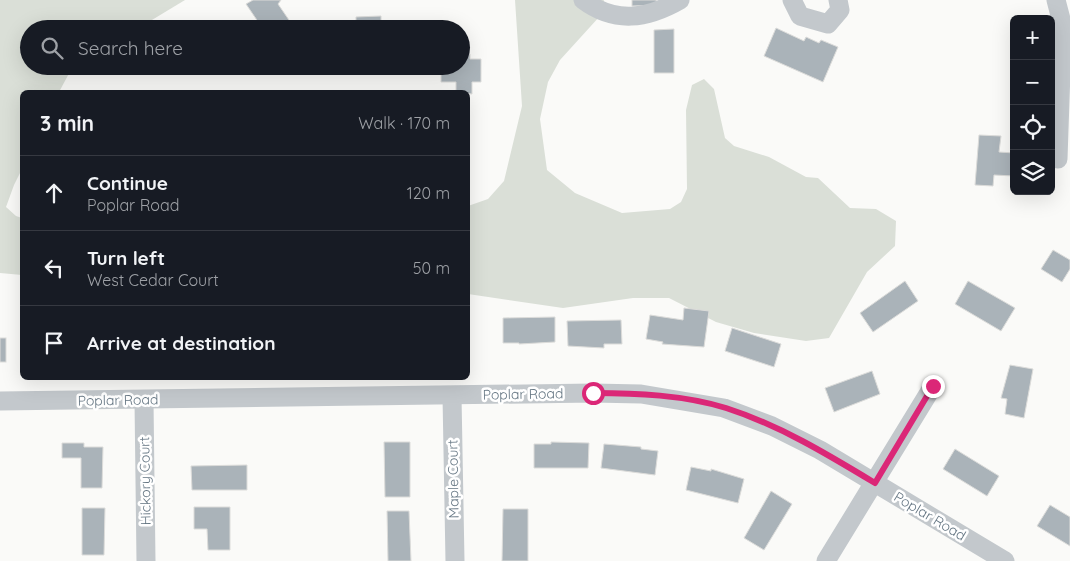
<!DOCTYPE html>
<html lang="en">
<head>
<meta charset="utf-8">
<style>
  body { margin:0; font-family:Quicksand,sans-serif; background:#20242c; color:#f1f3f6 }
  .controls { position:absolute; right:15px; top:15px; display:grid; overflow:hidden; border-radius:8px; box-shadow:0 5px 20px #0002 }
  .controls button { width:45px; height:45px; display:grid; place-items:center; padding:0; border:0; border-bottom:1px solid #363941; background:#171b24; color:#f1f3f6; font:25px sans-serif }
  .stop { position:absolute; width:15px; height:15px; margin:-11px; border:4px solid #db2777; border-radius:50%; background:#fff }
  .stop.end { background:#db2777; border-color:#fff; box-shadow:0 1px 5px #0008 }
  .list { margin:0; padding:0; list-style:none }
  h2 { display:flex; justify-content:space-between; align-items:center; height:65px; margin:0; padding:0 20px; font-size:21px }
  h2 small { font-size:16px; font-weight:400; color:#9ea1a6 }
  .list li { display:grid; grid-template-columns:32px 1fr auto; gap:15px; align-items:center; box-sizing:border-box; height:75px; padding:0 20px; border-top:1px solid #363941 }
  .list b { display:block; font-size:19px; white-space:nowrap }
  .list p { margin:0; font-size:16px; white-space:nowrap; color:#9ea1a6 }
  .list em { font-size:16px; font-style:normal; color:#9ea1a6 }
  .icon { flex:none; width:28px; height:28px; fill:none; stroke:currentColor; stroke-width:2; stroke-linecap:round; stroke-linejoin:round }
  .map { position:relative; flex:none; width:1070px; height:561px; overflow:hidden }
  .search { position:absolute; background:#171b24; box-shadow:0 5px 20px #0002; left:20px; top:20px; width:450px; height:55px; display:flex; align-items:center; gap:12px; box-sizing:border-box; padding:0 18px; border-radius:28px; color:#9ea1a6; font-size:19px }
  .panel { position:absolute; background:#171b24; box-shadow:0 5px 20px #0002; left:20px; top:90px; width:450px; height:290px; border-radius:8px }
  .map>svg:first-child { display:block }
</style>
</head>
<body>
<div class="map">
<svg width="1070" height="561" viewBox="0 0 1070 561">
  <rect width="100%" height="100%" fill="#fafaf8"/>
  <g fill="#dadfd7">
    <path d="M0,0h185l-48,29h-108v37h44l-14,26h-37v77l-8,16 -8,22 10,9 6,2v57l-22,-2z"/>
    <path d="M515,0h89l-4,16 -40,44 -12,22 -8,37 7,51 28,23 47,20 48,-4 11,-7 6,-13 -1,-79 6,-25 12,-6 10,10 11,49 9,8 35,11 37,20 12,1 32,30 26,1 20,12 -1,25 -28,26 -38,66 -23,3 -52,-8 -38,-11 -47,-24h-36l-70,10 -95,-14v-88l20,-7 16,-18 18,-75z"/>
  </g>
  <g fill="#aab3b9" stroke="#dcdcda">
    <path d="M253,0h28l-3,4 13,19 -9,6h-19l-17,-25z"/>
    <path d="M632,0h24l1,5 -25,1z"/>
    <path d="M381,16v13h-25v-12z"/>
    <path d="M776,28l28,13 2,-4 13,6 2,-3 17,7 -15,35 -59,-26z"/>
    <path d="M674,29v44h-20v-43z"/>
    <path d="M461,54h9v5h11v23h-9v12l-16,-2v-10h-15v-16h20z"/>
    <path d="M979,135l22,1 -2,16 15,1v23l-20,-1 -1,11 -18,-1z"/>
    <path d="M1053,250l17,10v9l-8,13 -21,-13z"/>
    <path d="M905,281l13,20 -45,31 -13,-19z"/>
    <path d="M968,281l47,27 -14,23 -46,-27z"/>
    <path d="M684,308l25,3 -5,36 -42,-3 1,-2 -17,-3 4,-24 33,5z"/>
    <path d="M555,317v25l-36,2v-1h-16v-25z"/>
    <path d="M621,320l1,24h-18v4l-36,-2 -1,-25z"/>
    <path d="M732,328l49,16 -7,23 -49,-16z"/>
    <rect x="0" y="338" width="6" height="24"/>
    <path d="M1010,365l23,4 -9,49 -19,-4 2,-15 -6,-1z"/>
    <path d="M872,371l8,23 -46,18 -9,-24z"/>
    <path d="M384,442h26v55h-25z"/>
    <path d="M551,442l38,1 -1,25h-54v-24h17z"/>
    <path d="M62,443h22v4h19l-1,41h-21v-30h-19z"/>
    <path d="M604,444l37,3v2l17,2 -3,24 -54,-7z"/>
    <path d="M955,449l44,27 -12,20 -44,-27z"/>
    <path d="M247,465v25h-55l-1,-24z"/>
    <path d="M691,467l20,4v-2l33,10 -6,24 -52,-13z"/>
    <path d="M771,491l21,13 -28,46 -20,-12z"/>
    <path d="M1050,505l20,12v29l-33,-20z"/>
    <path d="M194,507h36v43h-22l-1,-21h-13z"/>
    <path d="M82,508h23l-1,47h-22z"/>
    <path d="M503,509h25v52h-26z"/>
    <path d="M387,511h22l2,50h-23z"/>
  </g>
  <g fill="none" stroke-linecap="round" stroke-linejoin="round">
    <g stroke="#c3c8cc" stroke-width="19">
      <path d="M583,0c32,24 64,19 97,0"/>
      <path d="M792,0l8,16 28,8 12,-14 -2,-10"/>
      <path d="M1056,0l6,23v19l-4,117"/>
      <path d="M452,396l3,165"/>
      <path d="M0,401l593,-8 48,1 83,14 48,18 48,24 185,111"/>
      <path d="M144,401l2,160"/>
      <path d="M826,561l107,-175"/>
    </g>
  </g>
  <g fill="none" stroke-linecap="round" stroke-linejoin="round">
    <path stroke="#db2777" stroke-width="6" d="M593,393c43,0 91,2 133,15 53,17 101,46 149,75l58,-97"/>
  </g>
  <g text-anchor="middle" stroke-width="5" stroke-linejoin="round" paint-order="stroke">
    <g font-size="14" fill="#657683" stroke="#fff">
      <text transform="translate(523 394) rotate(-1)" y="5">Poplar Road</text>
      <text transform="translate(118 400) rotate(-1)" y="5">Poplar Road</text>
      <text transform="translate(453 479) rotate(-91)" y="5">Maple Court</text>
      <text transform="translate(145 481) rotate(-91)" y="5">Hickory Court</text>
      <text transform="translate(930 516) rotate(31)" y="5">Poplar Road</text>
    </g>
  </g>
</svg>
<div class="controls">
<button>+</button>
<button>−</button>
<button><svg class="icon" aria-label="locate" viewBox="0 0 24 24"><circle cx="12" cy="12" r="6"/><path d="M12 2v4M12 18v4M2 12h4M18 12h4"/></svg></button>
<button><svg class="icon" aria-label="layers" viewBox="0 0 24 24"><path d="M12 4l9 5-9 5-9-5zM3 14l9 5 9-5"/></svg></button>
</div>
<div class="stop" style="left:593px;top:393px"></div>
<div class="stop end" style="left:933px;top:386px"></div>
<div class="search"><svg class="icon" aria-label="search" viewBox="0 0 24 24"><circle cx="10" cy="10" r="6"/><path d="M15 15l6 6"/></svg>Search here</div>
<section class="panel">
<h2>3 min<small>Walk · 170 m</small></h2>
<ul class="list">
<li><svg class="icon" aria-label="ahead" viewBox="0 0 24 24"><path d="M12 20V5M6 11l6-6 6 6"/></svg><div><b>Continue</b><p>Poplar Road</p></div><em>120 m</em></li>
<li><svg class="icon" aria-label="left" viewBox="0 0 24 24"><path d="M17 20v-9H6M10 6l-5 5 5 5"/></svg><div><b>Turn left</b><p>West Cedar Court</p></div><em>50 m</em></li>
<li><svg class="icon" aria-label="arrive" viewBox="0 0 24 24"><path d="M6 21V4h12l-3 4 3 4H6"/></svg><div><b>Arrive at destination</b></div></li>
</ul>
</section>
</div>
</body>
</html>
